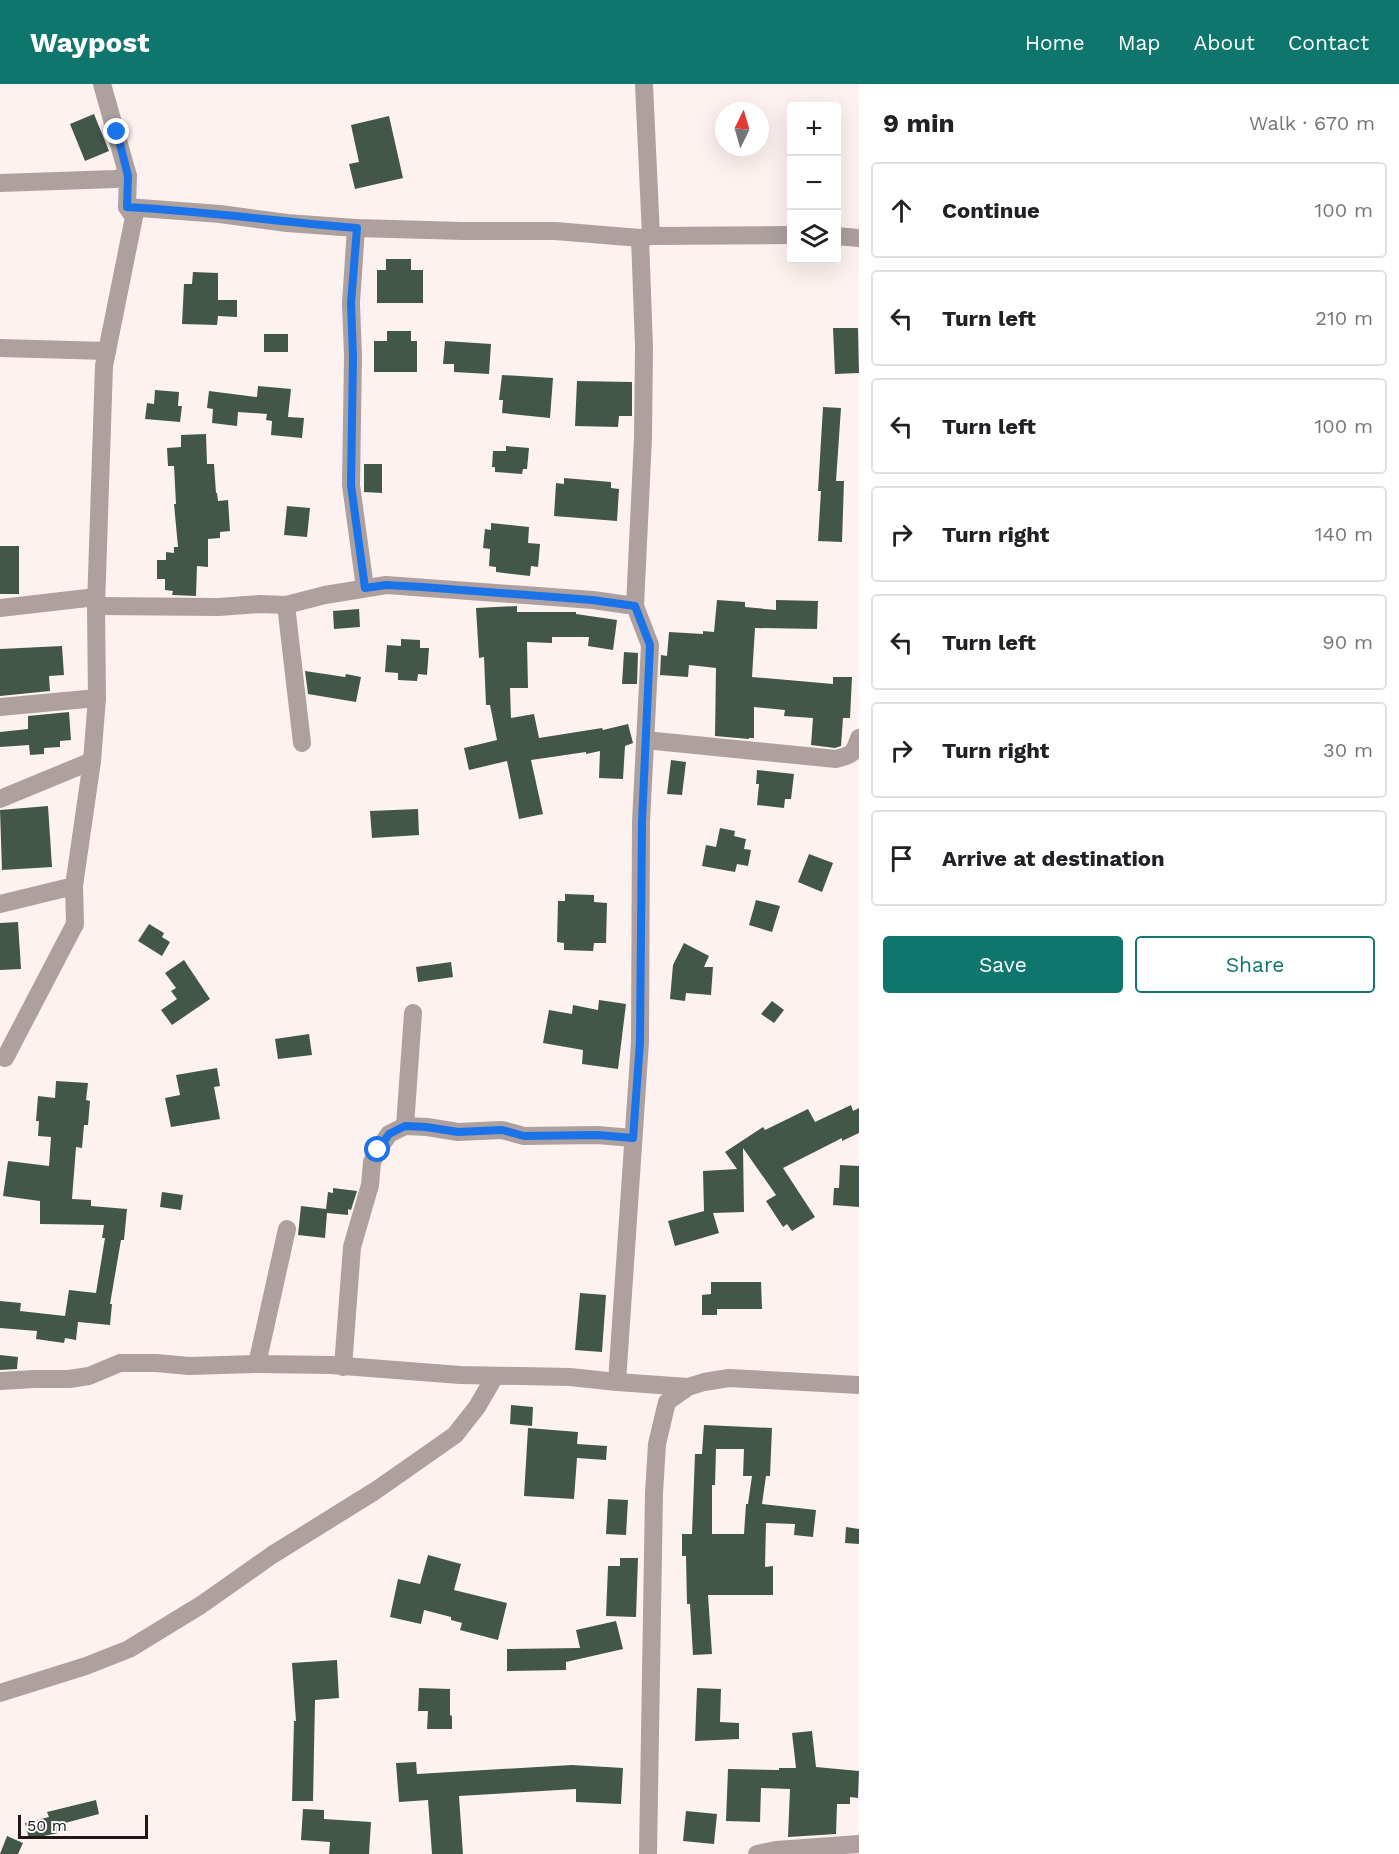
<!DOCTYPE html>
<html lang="en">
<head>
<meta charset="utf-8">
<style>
  body { margin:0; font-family:"Work Sans",sans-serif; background:#f6f6f6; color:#202124 }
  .controls { position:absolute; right:18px; top:18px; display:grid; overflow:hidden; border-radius:6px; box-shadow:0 6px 24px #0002 }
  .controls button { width:54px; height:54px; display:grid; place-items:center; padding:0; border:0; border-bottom:2px solid #e0e0e0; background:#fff; color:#202124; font:30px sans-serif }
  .compass { position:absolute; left:715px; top:18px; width:54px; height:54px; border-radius:50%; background:#fff; box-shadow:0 6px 24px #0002; rotate:5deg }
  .scale { position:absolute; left:18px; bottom:15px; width:130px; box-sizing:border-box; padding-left:6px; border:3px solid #211716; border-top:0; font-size:16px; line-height:21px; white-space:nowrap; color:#211716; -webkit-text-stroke:4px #fff; paint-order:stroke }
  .stop { position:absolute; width:18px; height:18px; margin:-14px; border:4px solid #1a73e8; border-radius:50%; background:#fff }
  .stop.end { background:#1a73e8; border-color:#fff; box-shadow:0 2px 6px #0008 }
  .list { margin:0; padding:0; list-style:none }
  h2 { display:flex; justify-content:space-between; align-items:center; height:78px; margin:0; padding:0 24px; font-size:26px }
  h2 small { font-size:20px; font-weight:400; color:#757577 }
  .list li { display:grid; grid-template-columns:39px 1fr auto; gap:18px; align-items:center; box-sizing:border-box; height:96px; margin:0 12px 12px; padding:0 12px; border:2px solid #e0e0e0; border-radius:6px }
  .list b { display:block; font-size:22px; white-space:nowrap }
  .list em { font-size:20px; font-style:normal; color:#757577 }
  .actions { display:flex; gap:12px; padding:18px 24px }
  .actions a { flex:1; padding:14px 0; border:2px solid #0f766e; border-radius:6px; text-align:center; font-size:21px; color:#0f766e }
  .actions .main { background:#0f766e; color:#fff }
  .icon { flex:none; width:33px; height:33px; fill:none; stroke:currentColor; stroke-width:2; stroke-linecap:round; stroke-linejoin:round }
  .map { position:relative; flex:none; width:859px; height:1770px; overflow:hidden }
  header { display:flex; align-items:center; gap:36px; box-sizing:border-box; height:84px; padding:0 30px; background:#0f766e; color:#fff }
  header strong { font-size:28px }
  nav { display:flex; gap:33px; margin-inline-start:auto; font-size:21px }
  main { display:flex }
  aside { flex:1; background:#fff }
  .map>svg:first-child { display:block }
</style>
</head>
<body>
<header>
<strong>Waypost</strong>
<nav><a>Home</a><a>Map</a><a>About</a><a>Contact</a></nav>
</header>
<main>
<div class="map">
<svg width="859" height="1770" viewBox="0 0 859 1770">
  <rect width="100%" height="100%" fill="#fef2f0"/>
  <g fill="#435749" fill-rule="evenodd">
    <path d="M94,30l15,37 -24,10 -15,-37z"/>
    <path d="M389,32l14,62 -48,11 -6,-25 10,-2 -8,-37z"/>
    <path d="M386,175h25v11h12v33h-46v-33h9z"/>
    <path d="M193,188l25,1v27h19v17l-19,-1 -1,9 -35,-1 2,-40h8z"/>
    <path d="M833,244h25l1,45 -24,1z"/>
    <path d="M387,247h24v10h6v31h-43v-31h13z"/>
    <rect x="264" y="250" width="24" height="18"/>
    <path d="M445,257l46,3 -2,30 -35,-2v-8h-11z"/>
    <path d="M502,291l51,3 -3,40 -48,-5 1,-13h-4z"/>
    <path d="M577,297l55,1v34h-13l-1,11 -43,-1z"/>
    <path d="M258,302l33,3 -3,28 16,1 -2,20 -31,-3 1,-14 -6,-1 1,-6 -29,-2 -1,14 -25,-3 1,-14 -6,-1 2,-17 48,6z"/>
    <path d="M155,306l24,2 -1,14h4l-2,16 -35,-3 2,-16 7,1z"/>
    <path d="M823,323l18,1 -5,73h8l-2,61 -24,-1 3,-50h-3z"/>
    <path d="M206,350l1,30h7l2,29h1l1,8 10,-1 2,31 -10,1v6l-12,1v28l-11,-1 -1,30 -24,-1 1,-4 -8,-1v-11h-8v-19h9v-8l8,1v-6h4l-4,-43h2l-2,-38h-6l-1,-18 14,-1v-12z"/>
    <path d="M506,362l23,2 -2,21h-4l-1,5 -27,-2v-5h-3l1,-16h13z"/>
    <path d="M364,380h18v29l-18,-1z"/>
    <path d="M564,394l47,4v6l8,1 -2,32 -63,-5 2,-33 8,1z"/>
    <path d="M287,422l23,2 -3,29 -23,-2z"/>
    <path d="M491,439l38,4 -1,16 12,1 -2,23 -7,-1 -1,10 -34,-4v-5l-7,-1 1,-17 -7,-1 2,-19 6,1z"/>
    <rect x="0" y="462" width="19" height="48"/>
    <path d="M717,516l28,2v5l31,3v-10l42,1 -1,28 -62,-1 -3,49 81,7v-7h19l-2,41h-7l-2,28 -6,2 -24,-3 2,-27 -29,-2 1,-6 -31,-3v31h-5v1l-34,-3 1,-68 -27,-3 -1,12 -28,-2 1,-20 6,1 2,-24 34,2v-3l11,1z"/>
    <path d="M517,522v6h59v2l41,6 -4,30 -25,-4 1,-9h-37v6l-25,-1 1,46h-18l1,30 23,-4 5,24 63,-10 1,2 25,-6 5,19 -8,3 -2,33 -24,-1 1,-27 -14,3v-2l-55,8 12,54 -24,5 -12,-58 -38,9 -5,-22 33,-8 -7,-35h-4l-2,-48 -5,1 -3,-50z"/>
    <path d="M359,525l1,18 -26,2 -1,-18z"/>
    <path d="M401,555l19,1v8h9l-2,27 -9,-1 -1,7 -19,-1v-7l-13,-1 2,-27 14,1z"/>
    <path d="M62,562l2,29 -15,1 1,15 -50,5v-47z"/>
    <path d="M624,568l14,1 -1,31h-15z"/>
    <path d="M305,587l40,6 1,-3 15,3 -5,25 -48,-8z"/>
    <path d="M69,628l2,28 -11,1v6l-16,1v6l-14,1 -1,-10 -29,2v-15l28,-3v-13z"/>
    <path d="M671,676l15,2 -4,33 -15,-1z"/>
    <path d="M757,686l37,4 -3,25h-6l-1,9 -27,-3 2,-21h-3z"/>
    <path d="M48,722l4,61 -50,3 -2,-60z"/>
    <path d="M418,725l1,26 -47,3 -2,-27z"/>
    <path d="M720,744l15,3 -1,5 12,3 -2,10 7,1 -3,16 -11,-2 -2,8 -33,-6 4,-21 10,2z"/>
    <path d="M809,770l24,9 -11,29 -24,-10z"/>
    <path d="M565,810l29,1v7l13,1 -1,40h-12l-1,8 -29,-1v-7l-7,-1 1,-41h7z"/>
    <path d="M756,816l24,6 -8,26 -23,-7z"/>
    <path d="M18,838l3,47 -21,1v-47z"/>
    <path d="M149,840l15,9 -2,4 8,5 -8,14 -24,-15z"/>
    <path d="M684,859l25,13 -5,11h9l-2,28 -25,-2 -1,8 -15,-2 3,-34z"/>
    <path d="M184,876l26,39 -38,26 -11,-15 16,-11 -6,-8 5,-3 -11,-15z"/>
    <path d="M451,878l2,15 -35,5 -2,-15z"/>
    <path d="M599,916l27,4 -8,65 -36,-5 1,-14 -40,-7 6,-33 23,4 1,-9 25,5z"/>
    <path d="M772,917l12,9 -10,13 -13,-9z"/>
    <path d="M309,950l3,21 -34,4 -3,-20z"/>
    <path d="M217,984l3,18 -6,1 6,32 -49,8 -6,-29 15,-3 -4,-20z"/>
    <path d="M56,997l32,2 -2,17 4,1 -2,24h-4l-2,23 -6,-1 -4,52 19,1v6l36,3 -3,31h-3l-11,64h2l-2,21 -32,-3 -2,18 -11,-2 -1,5 -28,-4 1,-8 -37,-3v-27l21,2 -1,8 45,5 4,-26 27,3 9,-55h-3l2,-13 -64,-1v-23l-37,-5 5,-35 41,5 2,-29 -13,-1 1,-15h-3l2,-25 17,2z"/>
    <path d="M851,1021l2,6 6,-3v25l-17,8v-3l-59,30 32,49 -23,14 -5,-7 -4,3 -17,-26 10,-6 -33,-47 1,64 -31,1 6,20 -44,13 -7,-25 36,-10 -1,-40 34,-2 -12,-17 38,-25 2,3 43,-21 7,13z"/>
    <path d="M840,1081l19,1v41l-26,-2 1,-17h5z"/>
    <path d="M333,1104l24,3 -6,19 -3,-1v6l-21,-2 -2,25 -27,-3 3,-29 25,3 2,-17 5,1z"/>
    <path d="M162,1108l21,3 -2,15 -21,-3z"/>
    <path d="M711,1198h50l1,27h-45v6h-15v-20l9,-1z"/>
    <path d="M580,1209l26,2 -4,57 -27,-2z"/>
    <path d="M0,1271l18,2 -1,12 -17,1z"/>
    <path d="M511,1321l22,2 -1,19 -22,-2z"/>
    <path d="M704,1341l68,3 -2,48h-4l-4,28 54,6 -3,27 -19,-2 1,-11 -29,-1 -1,44 8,-1v29h-65l4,59 -19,1 -3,-51h-3l-1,-48h-4v-22h10l3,-80h7zM716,1365h28l-1,27h9l-4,28h-2l-2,30h-32v-49h3z"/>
    <path d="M528,1344l50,4 -1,12 30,2 -1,14 -29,-2 -3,41 -50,-3z"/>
    <path d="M608,1415l20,1 -2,35 -20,-1z"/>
    <path d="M846,1443l13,2v15l-14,-1z"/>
    <path d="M428,1471l33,9 -7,26 53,13 -9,37 -38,-10 2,-7 -11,-3v-3l-27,-7 -3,14 -31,-7 8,-38 22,5z"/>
    <path d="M620,1474h18l-2,59 -30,-1 2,-50h12z"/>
    <path d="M616,1537l7,28 -57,13v8l-59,1v-22l73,-1 -4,-18z"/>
    <path d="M337,1576l2,38 -24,2 -2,101h-21l2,-80h2l-4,-58z"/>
    <path d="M419,1604l31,1v26l2,1v13h-25l1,-18h-10z"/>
    <path d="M697,1604l24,1 -1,33 19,1v16l-44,2z"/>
    <path d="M812,1647l4,36 43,4 -1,27 -8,-1v7h-13l-1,30 -48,3 2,-48 -29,-1 -1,34 -34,-1 2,-52 51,1v-2h17l-4,-35z"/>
    <path d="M416,1678l1,12 155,-9 51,3 -2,36 -45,-2v-13l-117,7 4,58h-31l-4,-54 -29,2 -3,-39z"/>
    <path d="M96,1716l3,14 -34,9 3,8 -39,8 -4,-16 24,-6 -2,-5z"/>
    <path d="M303,1725l21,1v9l47,3 -2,32h-40l1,-12 -29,-2z"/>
    <path d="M686,1727l31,3 -3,30 -31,-3z"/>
    <path d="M7,1752l16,7 -5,11h-18z"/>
  </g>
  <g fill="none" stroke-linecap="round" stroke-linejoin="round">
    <g stroke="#ada09e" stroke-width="18">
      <path d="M644,0l7,152"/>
      <path d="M0,99l115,-4 13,-3"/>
      <path d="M127,123l93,7 67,9 69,5 107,3h92l85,7 11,-2 141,-1"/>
      <path d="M356,144l-5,75 2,53 -2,129 14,103"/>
      <path d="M836,152l23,2"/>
      <path d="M0,264l107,3"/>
      <path d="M286,521l16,138"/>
      <path d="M96,522l123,1 41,-3 26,1 39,-10 61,-10 207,15 42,6 15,39 -9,177 -1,220 -23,340"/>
      <path d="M635,522l8,-168 1,-91 -4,-109"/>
      <path d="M0,524l96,-11"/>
      <path d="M0,623l97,-9"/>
      <path d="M645,656l191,19c16,-4 18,-5 23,-21"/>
      <path d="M0,715l92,-38"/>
      <path d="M0,820l74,-18"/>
      <path d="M5,974l70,-134 -1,-38 18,-125 5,-63 -1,-92 8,-240 30,-149 -7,-10 1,-31 -26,-92"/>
      <path d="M405,1042l8,-113"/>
      <path d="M257,1280l30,-135"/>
      <path d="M343,1283l9,-120 18,-62 2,-23 6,-12 11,-16 16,-8 22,1 31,5 44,-2 22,6 73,-1 36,3"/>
      <path d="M0,1297l34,-2h35l20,-3 31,-13h36l33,3 68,-2 74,1 129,10 110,2 47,5 71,5"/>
      <path d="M0,1609l86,-27 43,-17 72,-44 71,-50 103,-64 80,-56 22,-28 18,-31"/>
      <path d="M648,1770l6,-361 3,-49 10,-42 21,-15 16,-5 25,-4 130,7"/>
      <path d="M757,1770l19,-4 83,-6"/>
    </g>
  </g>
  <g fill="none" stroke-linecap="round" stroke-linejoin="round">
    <path stroke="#1a73e8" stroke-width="8" d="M117,48l11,44 -1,31c77,4 153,15 230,21l-6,75 2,53 -2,129 14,103 21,-3 36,2 170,13 43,6 15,39 -8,177 -2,220 -7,96 -36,-3 -73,1 -22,-6 -44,2 -32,-5 -21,-1 -16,8 -11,16"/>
  </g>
</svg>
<div class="controls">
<button>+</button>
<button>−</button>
<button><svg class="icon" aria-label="layers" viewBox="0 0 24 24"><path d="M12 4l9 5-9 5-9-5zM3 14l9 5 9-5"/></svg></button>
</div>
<svg class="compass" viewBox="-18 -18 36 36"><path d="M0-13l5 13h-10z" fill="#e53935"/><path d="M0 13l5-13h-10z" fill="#757577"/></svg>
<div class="scale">50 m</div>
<div class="stop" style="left:378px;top:1066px"></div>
<div class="stop end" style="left:117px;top:48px"></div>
</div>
<aside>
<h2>9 min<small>Walk · 670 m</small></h2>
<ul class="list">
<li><svg class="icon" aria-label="ahead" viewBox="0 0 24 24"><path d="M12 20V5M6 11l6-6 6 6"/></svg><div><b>Continue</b></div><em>100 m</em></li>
<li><svg class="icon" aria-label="left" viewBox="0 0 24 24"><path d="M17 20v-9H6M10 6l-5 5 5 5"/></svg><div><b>Turn left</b></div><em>210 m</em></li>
<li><svg class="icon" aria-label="left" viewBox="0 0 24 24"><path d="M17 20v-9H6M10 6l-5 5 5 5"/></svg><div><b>Turn left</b></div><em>100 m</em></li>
<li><svg class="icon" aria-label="right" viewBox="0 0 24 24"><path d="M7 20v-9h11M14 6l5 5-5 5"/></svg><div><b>Turn right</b></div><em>140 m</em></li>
<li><svg class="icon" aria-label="left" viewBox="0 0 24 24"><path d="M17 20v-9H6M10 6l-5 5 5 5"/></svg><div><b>Turn left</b></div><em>90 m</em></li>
<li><svg class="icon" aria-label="right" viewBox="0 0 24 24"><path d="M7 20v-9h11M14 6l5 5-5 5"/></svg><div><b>Turn right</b></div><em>30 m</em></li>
<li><svg class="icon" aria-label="arrive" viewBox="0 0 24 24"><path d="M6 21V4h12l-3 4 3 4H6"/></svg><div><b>Arrive at destination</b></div></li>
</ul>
<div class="actions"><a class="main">Save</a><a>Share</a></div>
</aside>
</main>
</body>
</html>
